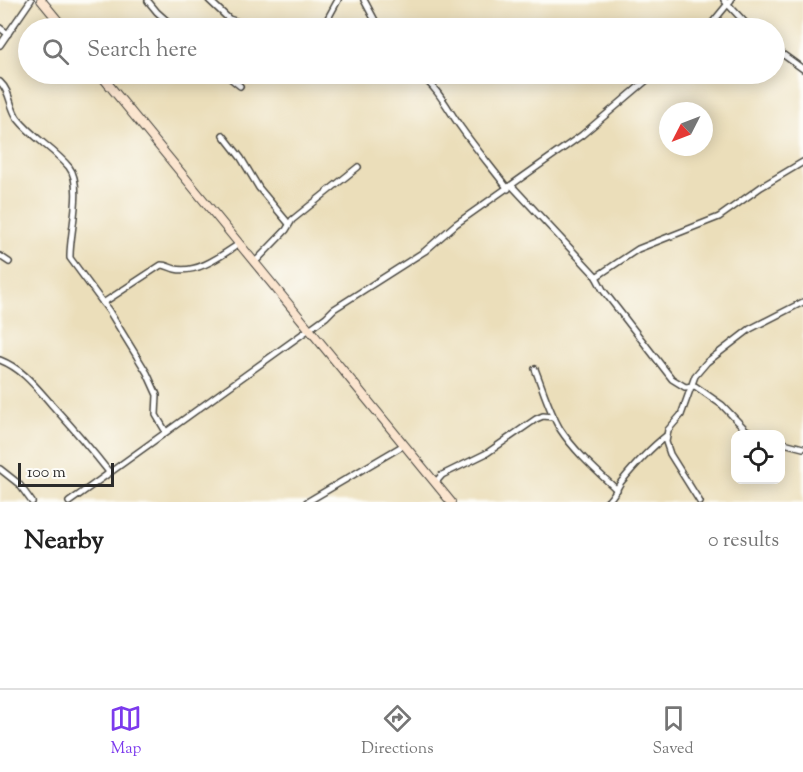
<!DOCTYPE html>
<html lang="en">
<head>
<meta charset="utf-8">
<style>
  body { margin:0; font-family:"Sorts Mill Goudy",serif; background:#f2f2f2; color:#222 }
  .controls { position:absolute; right:18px; bottom:18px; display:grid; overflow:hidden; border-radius:12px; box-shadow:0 3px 15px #0003 }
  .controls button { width:54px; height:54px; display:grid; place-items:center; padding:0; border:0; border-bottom:2px solid #e0e0e0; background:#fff; color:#222; font:30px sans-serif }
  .compass { position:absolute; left:659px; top:102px; width:54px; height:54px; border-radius:50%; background:#fff; box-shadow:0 3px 15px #0003; rotate:228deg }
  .scale { position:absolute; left:18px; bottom:15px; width:96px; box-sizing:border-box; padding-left:6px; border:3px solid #2b2b2b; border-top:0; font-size:16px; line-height:21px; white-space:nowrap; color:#2b2b2b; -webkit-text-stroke:4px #fdfcf7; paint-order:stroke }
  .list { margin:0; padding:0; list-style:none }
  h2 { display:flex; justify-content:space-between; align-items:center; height:78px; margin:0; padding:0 24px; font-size:26px }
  h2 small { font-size:20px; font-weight:400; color:#767676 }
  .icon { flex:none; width:33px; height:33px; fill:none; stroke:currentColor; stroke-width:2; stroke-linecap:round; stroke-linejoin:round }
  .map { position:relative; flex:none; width:803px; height:502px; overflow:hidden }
  .search { position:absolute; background:#fff; box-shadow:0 3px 15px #0003; left:18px; right:18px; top:18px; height:66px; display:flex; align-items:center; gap:15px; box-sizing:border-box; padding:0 21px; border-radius:33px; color:#767676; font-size:22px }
  .sheet { height:186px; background:#fff }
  nav { display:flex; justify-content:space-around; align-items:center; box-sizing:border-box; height:84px; border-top:2px solid #e0e0e0; background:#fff; font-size:16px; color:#767676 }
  nav a { display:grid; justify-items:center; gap:3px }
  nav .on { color:#7c3aed }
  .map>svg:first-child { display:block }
</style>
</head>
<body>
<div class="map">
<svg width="803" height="502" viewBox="0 0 803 502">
  <rect width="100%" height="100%" fill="#fdfcf7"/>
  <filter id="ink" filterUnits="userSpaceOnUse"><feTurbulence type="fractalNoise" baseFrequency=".0167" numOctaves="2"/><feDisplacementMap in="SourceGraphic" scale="12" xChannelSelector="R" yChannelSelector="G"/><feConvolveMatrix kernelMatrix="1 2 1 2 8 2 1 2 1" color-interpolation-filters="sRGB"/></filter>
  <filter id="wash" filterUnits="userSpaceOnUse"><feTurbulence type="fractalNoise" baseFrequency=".008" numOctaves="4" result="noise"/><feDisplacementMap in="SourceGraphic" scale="24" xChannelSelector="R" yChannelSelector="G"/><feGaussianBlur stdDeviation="1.35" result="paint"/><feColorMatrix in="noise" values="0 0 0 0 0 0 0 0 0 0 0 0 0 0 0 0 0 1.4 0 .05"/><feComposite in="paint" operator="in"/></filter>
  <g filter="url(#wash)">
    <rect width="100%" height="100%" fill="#ebdeba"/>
  </g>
  <g filter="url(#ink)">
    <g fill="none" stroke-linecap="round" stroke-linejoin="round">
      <defs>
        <g id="street">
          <path d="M209,0l20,19 28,9"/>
          <path d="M364,0l15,28"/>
          <path d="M724,0l26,28"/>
          <path d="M148,1l9,11 18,16"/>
          <path d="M0,28l8,6"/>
          <path d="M324,28l3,-8 11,-20"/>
          <path d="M708,28l23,-28"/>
          <path d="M0,45l31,-45"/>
          <path d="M774,48l29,21"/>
          <path d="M225,74l15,12"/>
          <path d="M418,74c20,13 30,36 44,55 14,20 31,40 46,60"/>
          <path d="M0,82c11,10 9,25 18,37 14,18 36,30 51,48 15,19 0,67 1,91l39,53 38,62 10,22 -1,20 10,17"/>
          <path d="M223,135l18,23 18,30 30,36"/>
          <path d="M512,186l83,89 8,15 69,89 13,8 10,-1 27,19 24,25 9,4"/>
          <path d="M0,256l9,6"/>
          <path d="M254,263l32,-33 6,-10 66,-53"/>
          <path d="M596,277l42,-28 81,-32 42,-30 42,-25"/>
          <path d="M103,303l58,-38c6,0 9,3 14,4 23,5 47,-14 64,-25"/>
          <path d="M0,360c23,9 36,27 52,45 20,22 39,44 57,67"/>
          <path d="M535,369c8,20 14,42 25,60 15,23 37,42 57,61"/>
          <path d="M780,442l23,6"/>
          <path d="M0,469l19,15 13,18"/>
          <path d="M435,483l7,-8 45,-22 49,-34 7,-3 10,1"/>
          <path d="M69,502l257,-185 8,-8 91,-58 31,-27 126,-89 72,-61"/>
          <path d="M307,502l97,-57"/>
          <path d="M607,502c7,-6 9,-12 14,-20 14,-17 27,-32 45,-46"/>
          <path d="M700,502l-30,-48 -4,-12 2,-12 13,-15 14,-39 12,-14 43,-33 53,-27"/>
        </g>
        <g id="secondary">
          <path d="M41,0l23,28"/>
          <path d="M100,74l351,428"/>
        </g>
      </defs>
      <use href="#street" stroke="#484640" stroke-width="8"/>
      <use href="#secondary" stroke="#484640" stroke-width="10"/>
      <use href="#street" stroke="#fff" stroke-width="5"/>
      <use href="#secondary" stroke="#fbe5cf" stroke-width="8"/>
    </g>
  </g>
</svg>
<div class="controls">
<button><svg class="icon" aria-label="locate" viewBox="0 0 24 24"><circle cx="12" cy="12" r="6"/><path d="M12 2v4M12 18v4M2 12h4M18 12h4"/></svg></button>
</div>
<svg class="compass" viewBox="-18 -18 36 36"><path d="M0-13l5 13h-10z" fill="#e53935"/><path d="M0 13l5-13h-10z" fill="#767676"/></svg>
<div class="scale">100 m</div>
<div class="search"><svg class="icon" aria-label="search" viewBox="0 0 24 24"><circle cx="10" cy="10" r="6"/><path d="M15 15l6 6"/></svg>Search here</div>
</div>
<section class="sheet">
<h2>Nearby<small>0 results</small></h2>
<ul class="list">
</ul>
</section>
<nav>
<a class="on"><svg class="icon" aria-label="map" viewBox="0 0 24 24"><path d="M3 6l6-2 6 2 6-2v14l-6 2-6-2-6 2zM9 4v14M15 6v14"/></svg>Map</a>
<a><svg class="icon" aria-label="directions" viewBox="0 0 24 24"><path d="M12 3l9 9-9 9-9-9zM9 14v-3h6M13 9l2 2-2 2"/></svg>Directions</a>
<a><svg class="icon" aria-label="saved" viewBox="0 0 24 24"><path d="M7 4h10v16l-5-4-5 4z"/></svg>Saved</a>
</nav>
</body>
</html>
